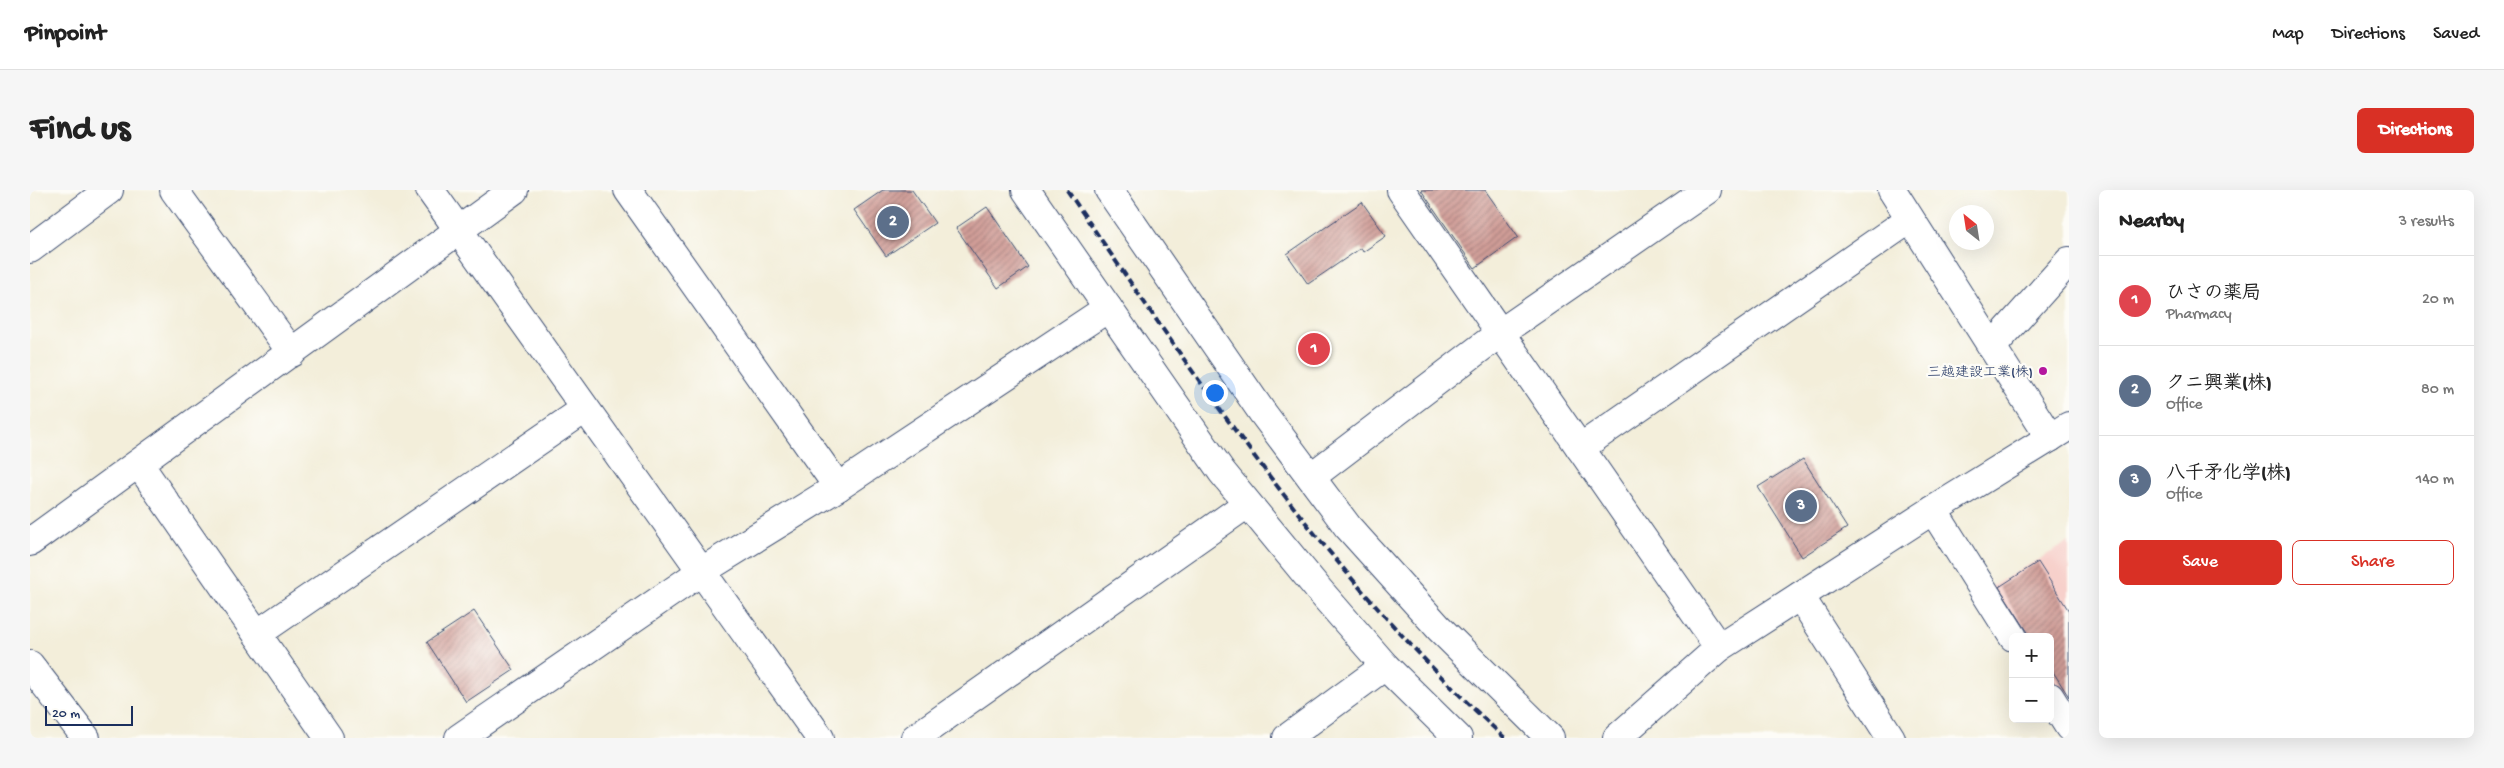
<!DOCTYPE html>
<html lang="en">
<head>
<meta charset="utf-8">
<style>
  body { margin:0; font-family:"Gochi Hand","Klee One",sans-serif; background:#f6f6f6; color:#222 }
  .controls { position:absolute; right:15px; bottom:15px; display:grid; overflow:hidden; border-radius:8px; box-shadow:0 5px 20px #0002 }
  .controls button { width:45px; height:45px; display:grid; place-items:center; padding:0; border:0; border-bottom:1px solid #e0e0e0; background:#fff; color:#222; font:25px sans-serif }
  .compass { position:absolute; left:1919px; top:15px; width:45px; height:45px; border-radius:50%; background:#fff; box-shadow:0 5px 20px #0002; rotate:330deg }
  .scale { position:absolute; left:15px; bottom:12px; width:88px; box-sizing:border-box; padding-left:5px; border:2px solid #1b2f5e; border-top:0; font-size:14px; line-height:18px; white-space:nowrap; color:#1b2f5e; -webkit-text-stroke:4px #fdfcf7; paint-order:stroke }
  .you { position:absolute; left:1184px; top:202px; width:18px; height:18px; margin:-12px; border:4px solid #fff; border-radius:50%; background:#1a73e8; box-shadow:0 0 0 8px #1a73e833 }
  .badge { display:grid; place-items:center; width:32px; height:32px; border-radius:50%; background:#d93025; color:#fff; font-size:16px; font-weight:700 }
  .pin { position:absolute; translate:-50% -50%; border:2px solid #fff; box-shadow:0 1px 5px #0006 }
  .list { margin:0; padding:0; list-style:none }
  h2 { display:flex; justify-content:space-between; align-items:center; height:65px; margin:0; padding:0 20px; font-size:21px }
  h2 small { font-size:16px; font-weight:400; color:#767676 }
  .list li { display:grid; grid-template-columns:32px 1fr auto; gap:15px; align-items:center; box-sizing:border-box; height:90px; padding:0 20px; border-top:1px solid #e0e0e0 }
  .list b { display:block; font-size:19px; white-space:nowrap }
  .list p { margin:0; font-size:16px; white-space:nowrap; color:#767676 }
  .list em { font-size:16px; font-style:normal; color:#767676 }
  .actions { display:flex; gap:10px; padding:15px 20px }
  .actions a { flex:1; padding:11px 0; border:1px solid #d93025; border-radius:8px; text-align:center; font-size:18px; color:#d93025 }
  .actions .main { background:#d93025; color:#fff }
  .map { position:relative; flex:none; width:2039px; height:548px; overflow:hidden; border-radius:8px }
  header { display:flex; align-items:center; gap:30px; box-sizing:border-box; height:70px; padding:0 25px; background:#fff; border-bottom:1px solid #e0e0e0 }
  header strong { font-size:24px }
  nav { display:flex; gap:28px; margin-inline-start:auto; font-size:18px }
  .intro { display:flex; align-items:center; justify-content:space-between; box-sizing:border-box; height:120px; padding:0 30px }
  h1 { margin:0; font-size:35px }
  .button { padding:12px 22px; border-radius:8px; background:#d93025; color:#fff; font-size:18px; font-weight:700 }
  main { display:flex; gap:30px; padding:0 30px }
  aside { flex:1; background:#fff; border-radius:8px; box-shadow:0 5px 20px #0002 }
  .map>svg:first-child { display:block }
</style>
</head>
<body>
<header>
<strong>Pinpoint</strong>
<nav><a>Map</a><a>Directions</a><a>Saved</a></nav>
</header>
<div class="intro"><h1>Find us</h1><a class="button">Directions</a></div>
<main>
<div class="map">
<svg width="2039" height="548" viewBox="0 0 2039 548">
  <defs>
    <pattern id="building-hatch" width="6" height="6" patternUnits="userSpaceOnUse" patternTransform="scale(1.25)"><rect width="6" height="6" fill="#d09d97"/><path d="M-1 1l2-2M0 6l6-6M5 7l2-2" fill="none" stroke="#a8807e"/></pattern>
  </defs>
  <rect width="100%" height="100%" fill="#fdfcf7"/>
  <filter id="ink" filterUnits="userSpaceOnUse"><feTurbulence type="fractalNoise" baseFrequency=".02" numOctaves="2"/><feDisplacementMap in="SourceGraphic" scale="10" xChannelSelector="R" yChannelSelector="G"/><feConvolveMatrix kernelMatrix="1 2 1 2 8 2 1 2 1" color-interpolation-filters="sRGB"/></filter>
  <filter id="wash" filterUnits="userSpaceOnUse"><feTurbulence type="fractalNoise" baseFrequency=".0096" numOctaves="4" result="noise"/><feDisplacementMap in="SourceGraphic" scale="20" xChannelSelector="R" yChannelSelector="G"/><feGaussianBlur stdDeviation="1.12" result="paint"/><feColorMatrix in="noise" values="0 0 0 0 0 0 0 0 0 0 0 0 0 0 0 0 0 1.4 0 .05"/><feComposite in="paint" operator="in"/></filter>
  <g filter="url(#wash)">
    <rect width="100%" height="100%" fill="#f3eeda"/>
    <path fill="#f7d0cb" d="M2039,352v162l-19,-27v-40h-27l-33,-50z"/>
    <g id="blocks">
      <g fill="url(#building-hatch)">
        <path d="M853,0h29l23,33 -49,33 -32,-46z"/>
        <path d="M1391,0h64l33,47 -43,31z"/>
        <path d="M1332,12l24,34 -23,16 -2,-4 -53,36 -21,-30z"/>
        <path d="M957,17l41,60 -30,21 -42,-60z"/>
        <path d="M1773,269l44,69 -45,29 -44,-70z"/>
        <path d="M2008,372l31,49v86l-19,-30v-30h-19l-32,-50z"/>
        <path d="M444,421l40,59 -48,32 -39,-60z"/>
      </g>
    </g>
  </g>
  <g filter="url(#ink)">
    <use href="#blocks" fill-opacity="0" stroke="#3b4c71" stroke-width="1"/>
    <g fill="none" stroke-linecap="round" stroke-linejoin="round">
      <defs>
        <g id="minor">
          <path d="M144,0l118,163"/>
          <path d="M400,0l390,548"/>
          <path d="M598,0l210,297"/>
          <path d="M996,0l196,282 97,118 66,76 73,72"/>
          <path d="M1079,0l153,222 86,115 91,101 111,110"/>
          <path d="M1371,0l318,458"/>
          <path d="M1862,0l158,248"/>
          <path d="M0,59l79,-59"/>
          <path d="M1962,157l77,-86"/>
          <path d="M1550,258l330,-229"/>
          <path d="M109,274l190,274"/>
          <path d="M1281,287l189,-144 207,-143"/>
          <path d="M1903,320l80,127"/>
          <path d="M0,352l484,-352"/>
          <path d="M1770,406l91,142"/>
          <path d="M227,444l328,-225"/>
          <path d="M0,475l56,73"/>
          <path d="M2020,507l19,30"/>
          <path d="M429,548l243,-167 136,-84 270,-179"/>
          <path d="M885,548l332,-234"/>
          <path d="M1257,548l98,-72"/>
          <path d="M1587,548l102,-90 214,-138 136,-84"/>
        </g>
      </defs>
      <use href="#minor" stroke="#3b4c71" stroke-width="30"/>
      <use href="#minor" stroke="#fff" stroke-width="28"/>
      <path stroke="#1b2f5e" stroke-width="4" stroke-dasharray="8 4" stroke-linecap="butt" d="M1037,0c134,195 262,388 438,548"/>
    </g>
  </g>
  <circle fill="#b5179e" stroke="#fdfcf7" stroke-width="2" cx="2013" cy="181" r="5"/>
  <g text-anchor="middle" stroke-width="4.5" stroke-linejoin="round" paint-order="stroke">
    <g font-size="14" fill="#1b2f5e" stroke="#fdfcf7" text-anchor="end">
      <text x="2003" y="186">三越建設工業(株)</text>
    </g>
  </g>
</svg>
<div class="controls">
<button>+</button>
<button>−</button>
</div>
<svg class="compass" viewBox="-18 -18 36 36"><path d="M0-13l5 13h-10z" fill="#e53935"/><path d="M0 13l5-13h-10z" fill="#767676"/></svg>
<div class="scale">20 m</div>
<div class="you"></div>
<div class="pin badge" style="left:1284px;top:159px;background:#e0444e">1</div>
<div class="pin badge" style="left:863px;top:32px;background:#5c6f8a">2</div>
<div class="pin badge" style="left:1771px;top:316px;background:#5c6f8a">3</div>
</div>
<aside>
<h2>Nearby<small>3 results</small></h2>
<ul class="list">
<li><span class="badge" style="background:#e0444e">1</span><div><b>ひさの薬局</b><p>Pharmacy</p></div><em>20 m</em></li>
<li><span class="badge" style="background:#5c6f8a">2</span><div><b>クニ興業(株)</b><p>Office</p></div><em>80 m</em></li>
<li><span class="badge" style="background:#5c6f8a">3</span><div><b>八千矛化学(株)</b><p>Office</p></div><em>140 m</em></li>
</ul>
<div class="actions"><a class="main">Save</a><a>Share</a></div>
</aside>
</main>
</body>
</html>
